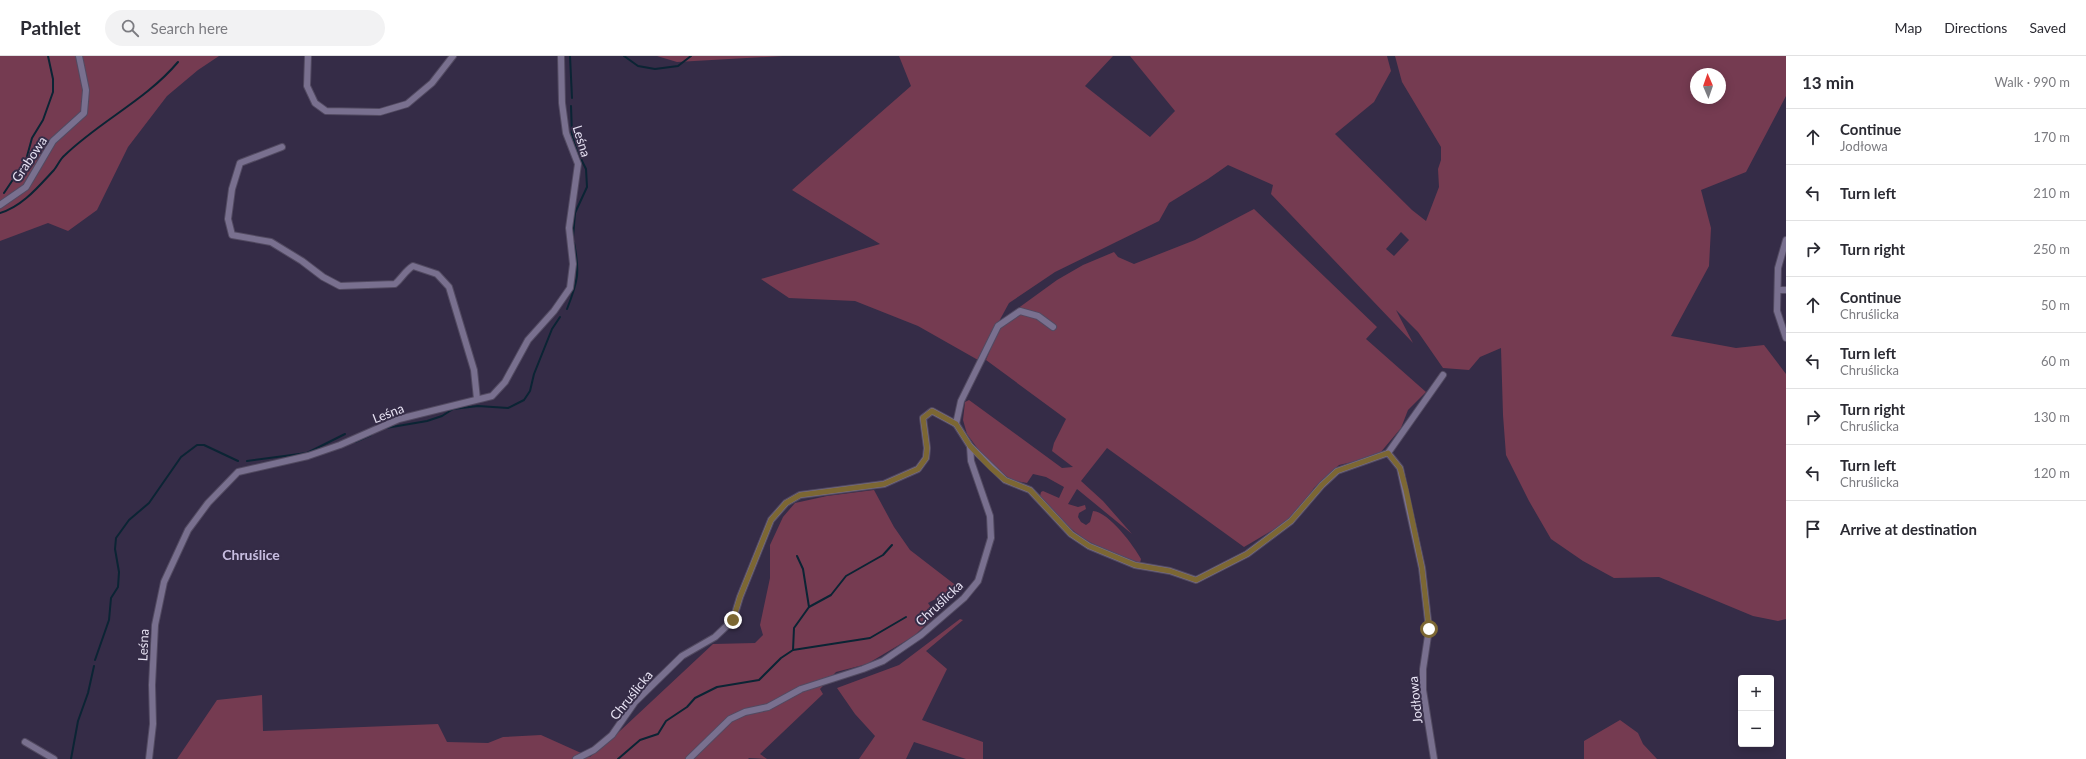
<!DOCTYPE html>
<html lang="en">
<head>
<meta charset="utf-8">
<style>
  body { margin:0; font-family:Lato,sans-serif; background:#f2f2f3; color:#2b2b33 }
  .controls { position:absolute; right:12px; bottom:12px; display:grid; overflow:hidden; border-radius:4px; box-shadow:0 2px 10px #0003 }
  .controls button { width:36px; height:36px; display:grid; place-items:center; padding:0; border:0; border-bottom:1px solid #e1e1e2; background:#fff; color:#2b2b33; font:20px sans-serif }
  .compass { position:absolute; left:1690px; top:12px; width:36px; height:36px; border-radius:50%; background:#fff; box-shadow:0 2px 10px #0003; rotate:358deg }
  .stop { position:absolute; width:12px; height:12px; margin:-9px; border:3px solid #7c6733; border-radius:50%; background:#fff }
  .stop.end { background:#7c6733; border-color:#fff; box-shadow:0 1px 4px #0008 }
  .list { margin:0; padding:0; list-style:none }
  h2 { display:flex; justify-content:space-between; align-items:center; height:52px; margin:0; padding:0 16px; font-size:17px }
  h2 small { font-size:13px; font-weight:400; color:#7c7c81 }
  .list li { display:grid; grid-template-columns:26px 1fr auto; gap:12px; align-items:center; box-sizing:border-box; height:56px; padding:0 16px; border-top:1px solid #e1e1e2 }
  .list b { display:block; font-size:15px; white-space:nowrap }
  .list p { margin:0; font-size:13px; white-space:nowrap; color:#7c7c81 }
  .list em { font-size:13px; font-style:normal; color:#7c7c81 }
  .icon { flex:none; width:22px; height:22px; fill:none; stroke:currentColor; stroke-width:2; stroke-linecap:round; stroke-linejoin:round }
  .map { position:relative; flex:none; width:1786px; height:703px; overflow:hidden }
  header { display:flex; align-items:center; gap:24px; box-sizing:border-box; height:56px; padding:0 20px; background:#fff; border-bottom:1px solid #e1e1e2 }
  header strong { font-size:19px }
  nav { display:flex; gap:22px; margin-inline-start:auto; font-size:14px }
  .search { width:280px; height:36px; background:#f2f2f3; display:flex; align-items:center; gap:10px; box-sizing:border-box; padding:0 14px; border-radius:22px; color:#7c7c81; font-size:15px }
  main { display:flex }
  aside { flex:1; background:#fff }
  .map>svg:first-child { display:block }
</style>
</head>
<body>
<header>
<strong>Pathlet</strong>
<div class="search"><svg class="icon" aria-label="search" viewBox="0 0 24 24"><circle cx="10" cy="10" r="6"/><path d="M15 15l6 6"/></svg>Search here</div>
<nav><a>Map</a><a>Directions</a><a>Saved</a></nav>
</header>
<main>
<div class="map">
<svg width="1786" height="703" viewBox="0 0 1786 703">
  <rect width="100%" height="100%" fill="#352c47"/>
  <g fill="#753b51" fill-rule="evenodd">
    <path d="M0,0h219l-21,14 -31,26 -39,51 -31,63 -29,21 -20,-8 -48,18z"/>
    <path d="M657,0h126l-106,6z"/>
    <path d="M899,0h214l-28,30 65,51 25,-26 -45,-55h257l4,15 -17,31 -39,32 77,76 14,11 13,-34 -1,-18 3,-9v-13l-39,-65 -7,-26h391v40l-40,76 -45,18 10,38 -2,38 -38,70 65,12 28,-3 22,29v245l-8,2 -25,-5 -94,-39 -45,1 -31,-17 -32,-22 -22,-38 -23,-46 -3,-40 -2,-67 -21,9 -11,13 -26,-2 -25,-36 -22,-22 17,33 -142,-149 2,-9 -45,-20 -20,14 -39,24 -10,18 -104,51 -46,31 -31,57 -60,-34 -63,-25 -66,-3 -28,-19 119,-35 -88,-54 119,-104zM1696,18h24v24h-24zM1401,176l8,8 -15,16 -8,-7z"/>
    <path d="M1254,153l123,118 -11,12 60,53 -18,18 -7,18 -21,25 -19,7 -22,5 -25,23 -19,29 -51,30 -137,-99 -26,33 22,20 29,33 -55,-45 -9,15 10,3 7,-2 1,4 -7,4 -1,4 3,5 5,3 4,-3 3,-11c16,1 41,35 48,48l-1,4c-22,-9 -47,-16 -65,-31 -13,-10 -24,-23 -35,-36l1,-4 2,-1 16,7 5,-11 -18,-10 -13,-3 -6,9 -16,-3 -25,-20 -19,-26 -4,-14 2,-18 4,-2 93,68 11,-1 -21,-16 2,-8 12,-24 -80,-59 12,-29 15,-19 44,-32 26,-15 31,-13 4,5 16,7 61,-24z"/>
    <path d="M874,434l20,37 16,23 48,37 -30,16 8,12 -22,21 -47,28 -31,8 -16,17 3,5 -63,60 7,5 -18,-1 -1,1h-571l40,-59 45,-5 1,36 175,-7 9,18 41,1 15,-6 38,-2 49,22 31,-27 92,-86 42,-1 8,-8 -3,-10 10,-47v-33l13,-28 12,-14 32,-7z"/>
    <path d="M960,563l3,1 -37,31 21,18 -25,51 61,22v17h-17l-52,-17 -8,17h-47l16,-23 -20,-22 -18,-26 62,-23z"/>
    <path d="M1620,664l18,13 5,11 14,15h-73v-18z"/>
  </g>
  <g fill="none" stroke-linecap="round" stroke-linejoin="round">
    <g stroke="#0b2434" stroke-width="2">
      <path d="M570,0l2,42"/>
      <path d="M624,0l14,10 17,3 23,-3 13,-10"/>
      <path d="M571,50l1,28 5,17 9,18 1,18 -12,26 -2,24"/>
      <path d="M4,137l22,-33 6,-22 11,-18 10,-28v-13l-5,-23"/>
      <path d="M0,157c22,-6 39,-27 54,-43 4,-5 6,-11 11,-15 35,-34 81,-55 113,-93"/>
      <path d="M567,253c11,-28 13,-36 7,-66"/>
      <path d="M386,372l41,-7 15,-5 11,-7 25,-3 30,2 16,-8 6,-9 4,-17 18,-45 8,-12"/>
      <path d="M355,386l16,-7"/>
      <path d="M247,405l60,-8 38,-19"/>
      <path d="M797,500l6,13 6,38"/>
      <path d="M793,594l77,-12 36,-21"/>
      <path d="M95,604l14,-40 2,-22 7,-11 1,-15 -4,-23 1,-11 13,-18 20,-17 32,-46 16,-12h7l34,16"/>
      <path d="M71,703l7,-38 10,-28 6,-27"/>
      <path d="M618,703l22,-19 18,-6 8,-13 21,-14 8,-9 22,-11 42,-7 22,-22 12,-8 1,-22 15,-21 22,-12 15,-19 37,-21 9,-10"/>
    </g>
    <defs>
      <g id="street">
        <path d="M308,0l-1,30 8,17 11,8 54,1 27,-8 25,-21 21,-27"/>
        <path d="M282,91l-42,16 -8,26 -4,30 4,16 39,7 31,19 21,16 17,9 55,-2c7,-6 10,-13 18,-18l24,8 12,13 25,83 3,29"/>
        <path d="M0,149l26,-18 27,-46 31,-28 2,-23 -7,-34"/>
        <path d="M1786,184l-8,28 -1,43 9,27"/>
        <path d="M1778,234h8"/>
        <path d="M956,368l5,-23 37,-75 22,-15 18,5 15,11"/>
        <path d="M970,390l35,34 25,10 41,44 18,12 46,19 35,6 26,9 51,-26 44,-33 31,-36 15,-14 51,-18 55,-78"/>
        <path d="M1388,397l12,15 22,100 7,61 -6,40v21l11,69"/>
        <path d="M25,686l29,17"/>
        <path d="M149,703l4,-35 -1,-39 3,-60 9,-43 24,-52 20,-27 30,-31 70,-16 32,-11 59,-26 93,-23 13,-14 23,-42 26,-29 16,-23 3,-24 -4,-36 9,-64 -12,-31 -4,-30 -1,-47"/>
        <path d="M576,703l18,-9 18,-15 23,-33 47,-46 33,-19 18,-17 7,-23 31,-77 15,-17 14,-8 84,-11 34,-15 8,-11 1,-10 -4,-30 9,-7 24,13 14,22 1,15 19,55 1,22 -13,43 -14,17 -43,37 -38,26 -20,8 -62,20 -33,18 -23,5 -15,7 -41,40"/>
      </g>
    </defs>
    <use href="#street" stroke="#524a61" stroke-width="8"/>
    <use href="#street" stroke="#79708f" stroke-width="6"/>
  </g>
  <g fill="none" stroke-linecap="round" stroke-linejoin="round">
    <path stroke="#7c6733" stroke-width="5" d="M733,564l7,-23 31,-77 15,-17 14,-8 84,-11 34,-15 8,-11 1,-10 -4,-30 9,-7 24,13 14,22 21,22 14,12 25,10 41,44 18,12 46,19 35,6 26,9 51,-26 44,-33 31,-36 15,-14 51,-18 12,15 6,22 16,78 7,61"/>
  </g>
  <g text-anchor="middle" stroke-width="4" stroke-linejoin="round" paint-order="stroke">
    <g font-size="13" fill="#e8e3f4" stroke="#352c47">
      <text transform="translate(582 85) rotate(73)" y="5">Leśna</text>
      <text transform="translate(29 103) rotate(-56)" y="5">Grabowa</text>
      <text transform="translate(388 357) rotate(-21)" y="5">Leśna</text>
      <text transform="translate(939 547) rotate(-43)" y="5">Chruślicka</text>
      <text transform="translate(143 589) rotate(-87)" y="5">Leśna</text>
      <text transform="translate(631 639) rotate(-51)" y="5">Chruślicka</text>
      <text transform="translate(1415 644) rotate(-96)" y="5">Jodłowa</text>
    </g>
    <g font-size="14" font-weight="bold" fill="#c8bee1" stroke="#352c47">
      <text x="251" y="504">Chruślice</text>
    </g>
  </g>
</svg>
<div class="controls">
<button>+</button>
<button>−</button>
</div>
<svg class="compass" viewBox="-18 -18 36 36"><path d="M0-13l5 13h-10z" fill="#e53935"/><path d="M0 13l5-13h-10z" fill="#7c7c81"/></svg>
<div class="stop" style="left:1429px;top:573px"></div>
<div class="stop end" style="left:733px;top:564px"></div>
</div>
<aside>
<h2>13 min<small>Walk · 990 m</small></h2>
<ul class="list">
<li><svg class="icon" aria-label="ahead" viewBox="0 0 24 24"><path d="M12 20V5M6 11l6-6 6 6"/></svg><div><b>Continue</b><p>Jodłowa</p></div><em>170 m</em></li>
<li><svg class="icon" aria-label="left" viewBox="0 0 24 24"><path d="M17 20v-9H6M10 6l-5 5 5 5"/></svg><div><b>Turn left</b></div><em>210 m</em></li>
<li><svg class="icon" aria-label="right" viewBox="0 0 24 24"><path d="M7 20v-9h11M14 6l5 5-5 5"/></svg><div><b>Turn right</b></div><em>250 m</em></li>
<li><svg class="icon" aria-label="ahead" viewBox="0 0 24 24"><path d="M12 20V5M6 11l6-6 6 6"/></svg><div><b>Continue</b><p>Chruślicka</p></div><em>50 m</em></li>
<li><svg class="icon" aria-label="left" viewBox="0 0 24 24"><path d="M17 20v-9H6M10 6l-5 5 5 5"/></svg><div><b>Turn left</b><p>Chruślicka</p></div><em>60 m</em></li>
<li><svg class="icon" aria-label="right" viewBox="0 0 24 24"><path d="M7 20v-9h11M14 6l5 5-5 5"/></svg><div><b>Turn right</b><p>Chruślicka</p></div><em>130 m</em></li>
<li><svg class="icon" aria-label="left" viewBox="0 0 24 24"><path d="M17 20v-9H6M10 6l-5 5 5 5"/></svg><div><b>Turn left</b><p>Chruślicka</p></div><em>120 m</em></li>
<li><svg class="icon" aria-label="arrive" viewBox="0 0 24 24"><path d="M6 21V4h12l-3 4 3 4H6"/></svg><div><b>Arrive at destination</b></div></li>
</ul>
</aside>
</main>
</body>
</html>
